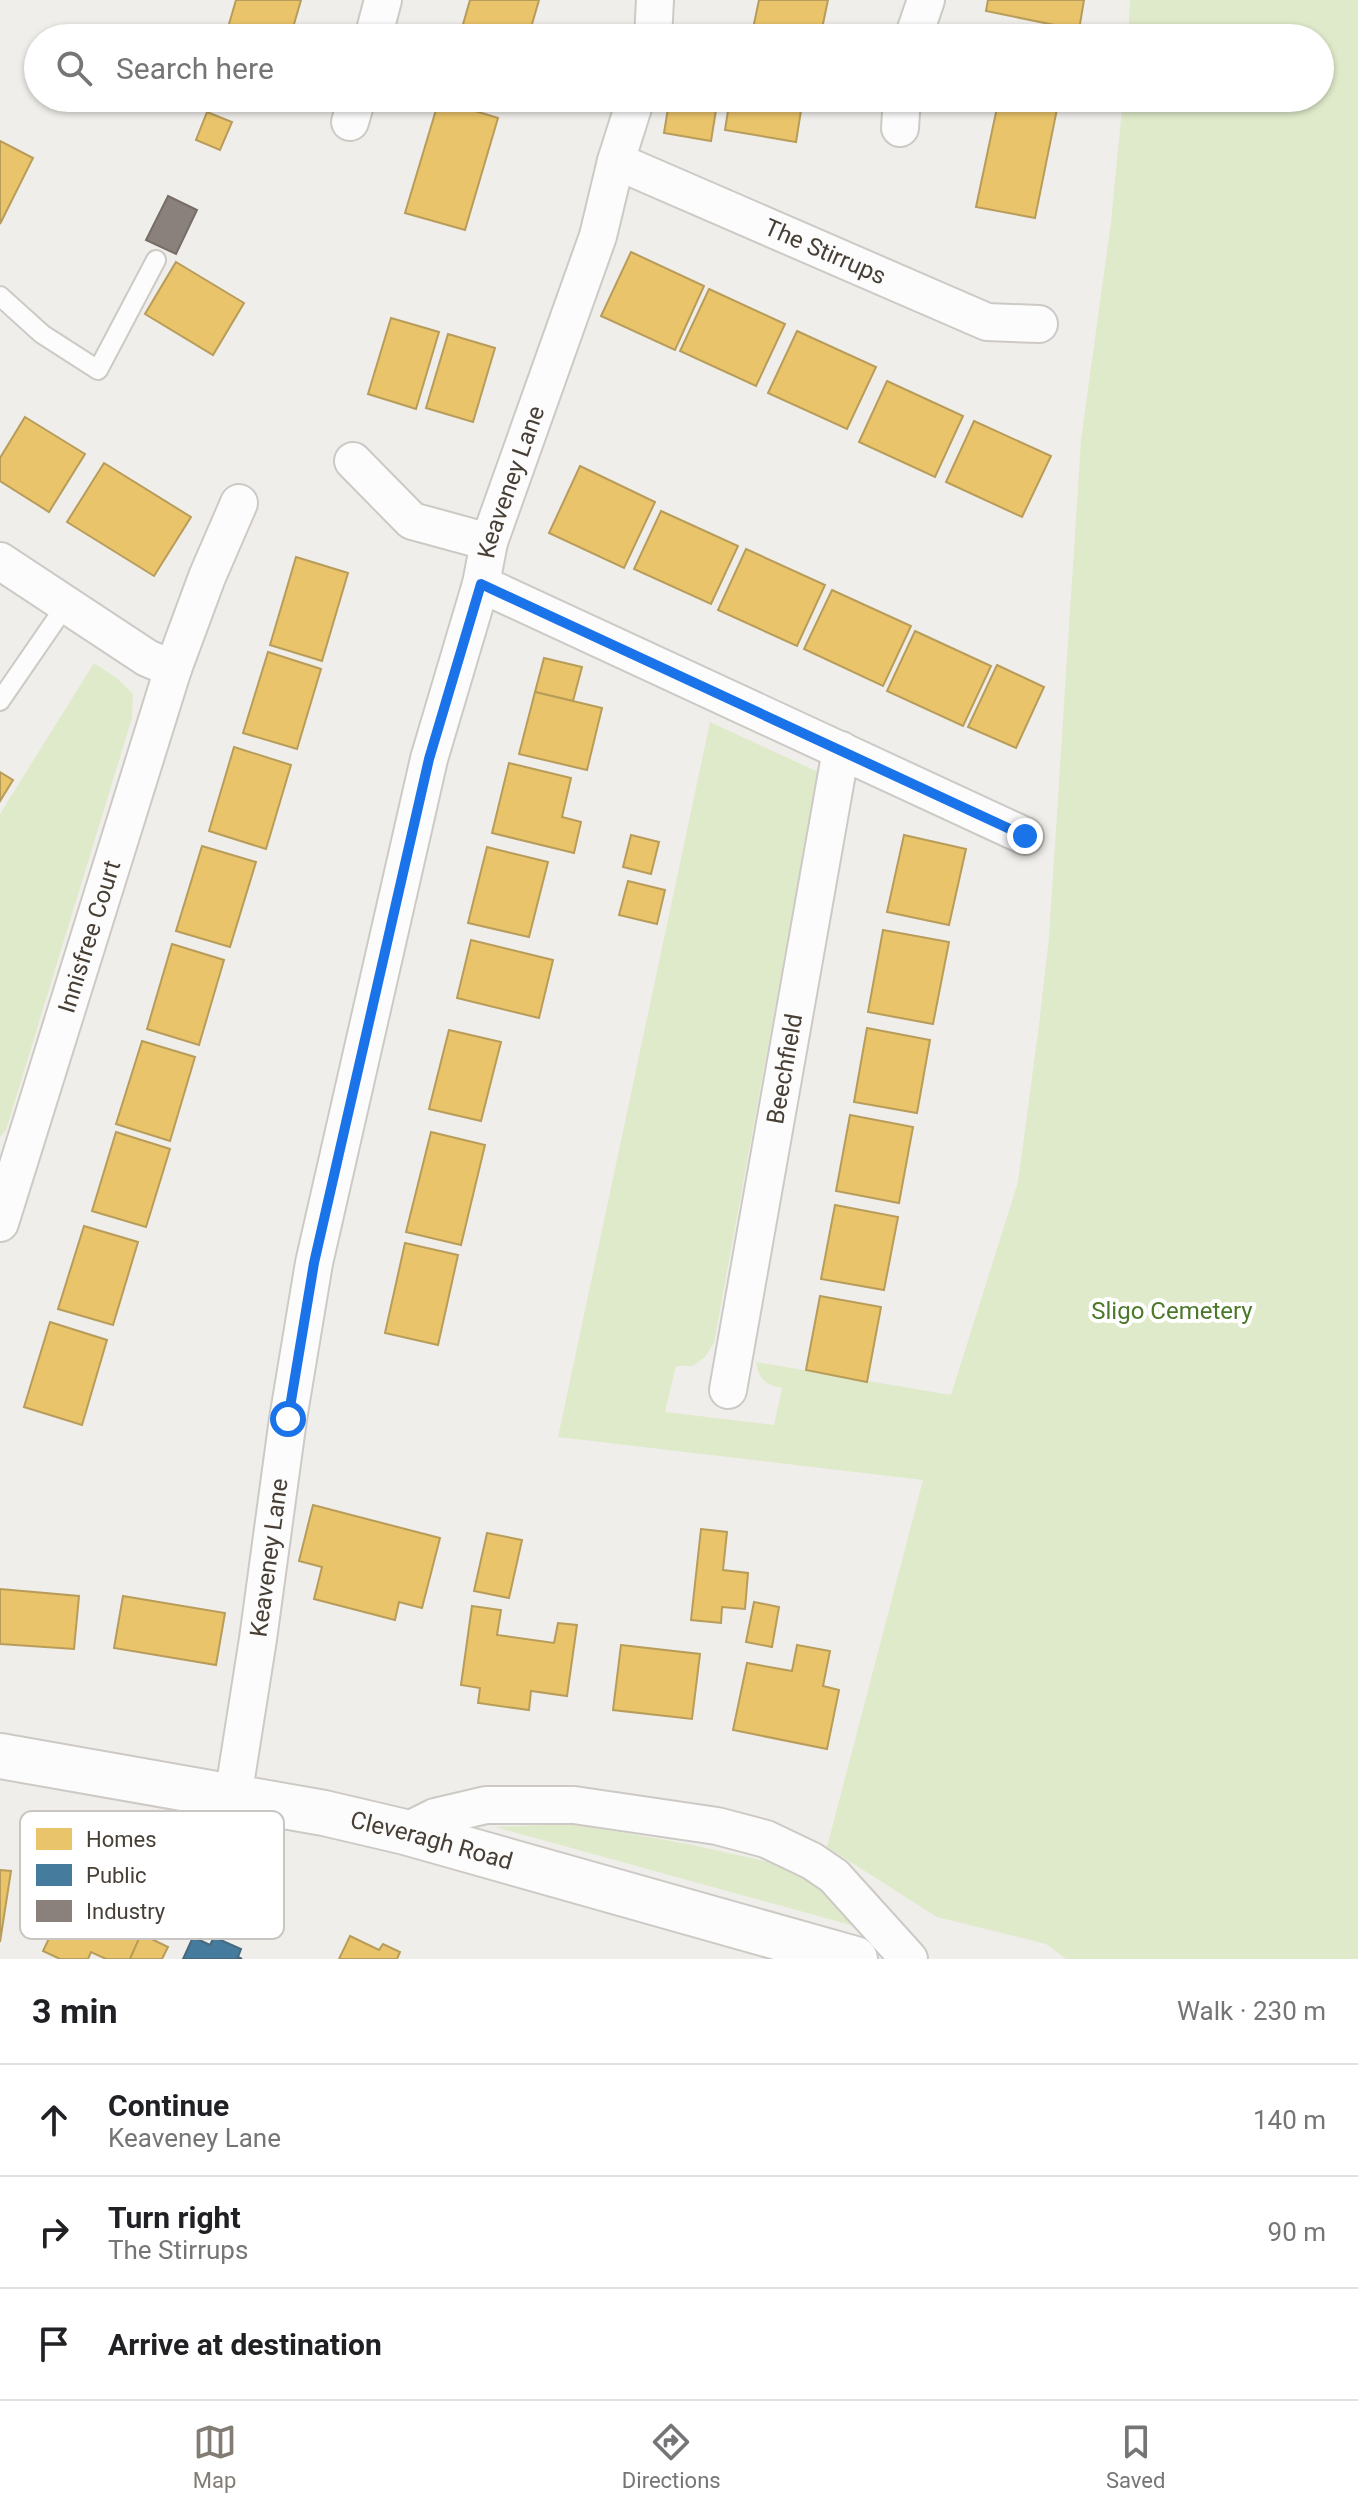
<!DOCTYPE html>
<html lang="en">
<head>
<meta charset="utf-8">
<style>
  body { margin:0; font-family:Roboto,sans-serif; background:#f2f2f2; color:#202124 }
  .stop { position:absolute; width:24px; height:24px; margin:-18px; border:6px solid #1a73e8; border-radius:50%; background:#fff }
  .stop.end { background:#1a73e8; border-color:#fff; box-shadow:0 2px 8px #0008 }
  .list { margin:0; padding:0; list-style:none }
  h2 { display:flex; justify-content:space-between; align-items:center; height:104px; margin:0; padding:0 32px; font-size:34px }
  h2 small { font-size:26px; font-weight:400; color:#757577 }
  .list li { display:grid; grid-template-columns:52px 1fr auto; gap:24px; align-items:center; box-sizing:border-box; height:112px; padding:0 32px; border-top:2px solid #e0e0e0 }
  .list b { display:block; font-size:30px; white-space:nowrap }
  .list p { margin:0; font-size:26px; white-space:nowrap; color:#757577 }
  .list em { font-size:26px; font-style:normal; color:#757577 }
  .icon { flex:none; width:44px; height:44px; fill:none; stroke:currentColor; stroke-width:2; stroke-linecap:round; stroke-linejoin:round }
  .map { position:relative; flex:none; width:1358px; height:1959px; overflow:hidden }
  .search { position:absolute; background:#fff; box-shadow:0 2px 6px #0004; left:24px; right:24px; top:24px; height:88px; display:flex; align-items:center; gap:20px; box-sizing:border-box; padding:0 28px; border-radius:44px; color:#757577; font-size:30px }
  .sheet { height:440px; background:#fff }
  nav { display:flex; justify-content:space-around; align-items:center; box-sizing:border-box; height:112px; border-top:2px solid #e0e0e0; background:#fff; font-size:22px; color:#757577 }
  nav a { display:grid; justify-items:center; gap:4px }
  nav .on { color:#827c75 }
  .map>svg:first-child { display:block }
</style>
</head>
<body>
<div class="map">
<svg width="1358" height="1959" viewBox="0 0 1358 1959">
  <rect width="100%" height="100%" fill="#f0eeea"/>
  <g fill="#dfeaca">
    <path d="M1130,0h228v1959h-292l-20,-15 -109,-27 -110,-70 96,-367 -365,-43 152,-715 108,50 -104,571 -9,14 -12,9h-17l-11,46 109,13 8,-37c-17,-3 -23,-9 -26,-26l195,33 67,-213 21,-157 10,-88 32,-497 30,-218 12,-124h197v-60h-192z"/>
    <path d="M94,663l24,16 15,15 -1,24 -126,412 -6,7v-323z"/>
    <path d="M572,1824l116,20 103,23 33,17 41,45 -370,-102z"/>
  </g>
  <g fill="#e9c46a" stroke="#b89c5a" stroke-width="2">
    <path d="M236,0h65l-11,38h-39l-24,-7z"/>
    <path d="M470,0h69l-11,38h-69z"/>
    <path d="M759,0h69l-8,38h-69z"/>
    <path d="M988,0h96l-5,30 -93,-19z"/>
    <path d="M464,98h46l-4,13z"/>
    <path d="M730,98h73l-7,44 -71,-12z"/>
    <path d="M999,98h27l32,6 -23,114 -59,-11z"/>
    <path d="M439,100l59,18 -33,112 -60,-17z"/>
    <path d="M669,102l47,8 -5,31 -47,-8z"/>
    <path d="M207,112l25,10 -12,28 -24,-10z"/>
    <path d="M0,141l33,17 -33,66z"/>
    <path d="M631,252l73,34 -29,64 -74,-34z"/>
    <path d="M176,262l68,41 -31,52 -68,-41z"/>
    <path d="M709,289l76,35 -29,62 -76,-35z"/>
    <path d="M391,318l48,14 -23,77 -48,-15z"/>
    <path d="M797,331l79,36 -29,62 -79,-36z"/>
    <path d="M448,334l47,14 -22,74 -47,-14z"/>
    <path d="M887,381l76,35 -28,61 -76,-35z"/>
    <path d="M25,417l60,37 -36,58 -49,-31v-23z"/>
    <path d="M974,421l77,35 -29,61 -76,-35z"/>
    <path d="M104,463l87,54 -37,59 -87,-54z"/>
    <path d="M580,466l75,36 -31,66 -75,-35z"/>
    <path d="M661,511l77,35 -27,58 -77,-35z"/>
    <path d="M746,549l79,36 -28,61 -79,-36z"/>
    <path d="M296,557l52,16 -26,88 -52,-16z"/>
    <path d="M832,590l79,36 -28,60 -79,-37z"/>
    <path d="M915,631l76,35 -28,60 -76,-35z"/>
    <path d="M268,652l53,17 -24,80 -54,-16z"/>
    <path d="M544,658l38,9 -9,34 -38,-9z"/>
    <path d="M997,665l47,22 -28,61 -48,-21z"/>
    <path d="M535,692l67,16 -15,62 -68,-16z"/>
    <path d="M234,747l57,18 -25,84 -57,-18z"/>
    <path d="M509,763l62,15 -9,39 19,5 -7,31 -82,-20z"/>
    <path d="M0,772l13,8 -13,21z"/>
    <path d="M631,835l28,7 -8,32 -28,-7z"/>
    <path d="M904,835l62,14 -17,76 -62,-13z"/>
    <path d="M202,846l54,16 -26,85 -54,-16z"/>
    <path d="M487,847l61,15 -19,75 -61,-14z"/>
    <path d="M628,881l37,9 -8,34 -38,-9z"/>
    <path d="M883,930l66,12 -16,82 -65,-12z"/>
    <path d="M471,940l82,20 -14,58 -82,-20z"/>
    <path d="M172,944l52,16 -25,85 -52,-16z"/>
    <path d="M867,1028l63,12 -13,73 -63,-11z"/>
    <path d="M449,1030l52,12 -20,79 -52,-12z"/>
    <path d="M142,1041l53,16 -25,84 -54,-17z"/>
    <path d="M850,1115l63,12 -14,76 -63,-12z"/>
    <path d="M116,1132l54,17 -24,78 -54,-16z"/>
    <path d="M431,1132l54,13 -24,100 -55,-13z"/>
    <path d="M835,1205l63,12 -14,73 -63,-11z"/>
    <path d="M84,1226l54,16 -25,83 -55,-16z"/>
    <path d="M405,1243l53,12 -20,90 -53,-12z"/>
    <path d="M820,1296l61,11 -14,75 -61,-12z"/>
    <path d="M50,1322l57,18 -25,85 -58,-18z"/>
    <path d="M313,1505l127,33 -18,70 -23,-6 -4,18 -81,-21 8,-32 -23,-6z"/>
    <path d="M701,1529l26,3 -4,38 25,3 -3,36 -23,-2 -1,16 -30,-3z"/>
    <path d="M487,1533l35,7 -13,58 -35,-7z"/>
    <path d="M0,1589l79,7 -5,53 -74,-5z"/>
    <path d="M123,1596l102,17 -9,52 -102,-17z"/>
    <path d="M754,1602l25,5 -7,40 -26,-5z"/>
    <path d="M472,1606l29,4 -4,25 57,8 4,-20 19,2 -10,71 -36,-5 -2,19 -51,-7 2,-15 -19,-3z"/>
    <path d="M621,1645l79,9 -8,65 -79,-9z"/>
    <path d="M797,1645l33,6 -7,35 16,4 -12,59 -94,-19 14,-67 45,8z"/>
    <path d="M0,1870l11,1 -11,71z"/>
    <path d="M77,1879l25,12 -2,4 49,23 -19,41h-24l-15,-7 -3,7h-28l-17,-8z"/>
    <path d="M141,1934l27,13 -6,12h-32z"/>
    <path d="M350,1936l29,14 4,-6 17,8 -3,7h-58z"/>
  </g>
  <path fill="#457b9d" stroke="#46697e" stroke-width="2" d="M193,1937l17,8 4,-8 27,12 -3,8 4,2h-59z"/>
  <path fill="#8a817c" stroke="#766d67" stroke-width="2" d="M168,196l29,14 -21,44 -30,-14z"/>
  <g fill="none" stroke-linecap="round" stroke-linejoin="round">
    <defs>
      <g id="service">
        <path d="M0,296l42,38 56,36 58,-110"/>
        <path d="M0,701l66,-96"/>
      </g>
      <g id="minor">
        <path d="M373,38l10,-38"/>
        <path d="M653,38l2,-38"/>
        <path d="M913,38l13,-38"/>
        <path d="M350,122l7,-24"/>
        <path d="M900,128l2,-30"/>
        <path id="s1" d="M616,161l371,161 52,2"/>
        <path d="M353,461l59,60 77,21"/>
        <path d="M0,561l147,97 26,11"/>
        <path d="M481,584l544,252"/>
        <path id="s2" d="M0,1223l173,-554 34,-92 32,-74"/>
        <path id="s3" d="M728,1390l113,-640"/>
        <path id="s4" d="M233,1797l25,-158 30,-220 26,-156 115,-504 52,-175 8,-42 109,-306 18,-75 20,-63"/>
        <path d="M405,1832l30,-15 51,-12h88l143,21 49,13 46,22 22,15 75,83"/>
      </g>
      <g id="tertiary">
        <path id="s5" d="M0,1756l324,57 81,19 450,127"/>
      </g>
    </defs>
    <use href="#service" stroke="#cdcac6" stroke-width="22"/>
    <use href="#minor" stroke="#cdcac6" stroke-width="40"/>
    <use href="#tertiary" stroke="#cdcac6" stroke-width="48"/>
    <use href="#service" stroke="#fdfcfc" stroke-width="18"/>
    <use href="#minor" stroke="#fdfcfc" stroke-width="36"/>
    <use href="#tertiary" stroke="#fdfcfc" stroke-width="44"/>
  </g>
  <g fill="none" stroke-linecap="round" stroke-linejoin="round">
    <path stroke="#1a73e8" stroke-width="10" d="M288,1419l26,-156 115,-504 52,-175 544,252"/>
  </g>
  <g text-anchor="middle" stroke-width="8" stroke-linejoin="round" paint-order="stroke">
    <g font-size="24" fill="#473f36" stroke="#fff">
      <text dy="8" stroke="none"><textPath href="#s1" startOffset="228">The Stirrups</textPath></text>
      <text dy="8" stroke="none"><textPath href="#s4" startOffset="1346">Keaveney Lane</textPath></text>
      <text dy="8" stroke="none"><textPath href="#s2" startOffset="300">Innisfree Court</textPath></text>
      <text dy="8" stroke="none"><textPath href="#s3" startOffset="326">Beechfield</textPath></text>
      <text dy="8" stroke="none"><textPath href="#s4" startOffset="242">Keaveney Lane</textPath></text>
      <text dy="8" stroke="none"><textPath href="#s5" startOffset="440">Cleveragh Road</textPath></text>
    </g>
    <g font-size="24" fill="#4b782a" stroke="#fff">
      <text x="1172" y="1319">Sligo Cemetery</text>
    </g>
  </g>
  <rect x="20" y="1811" width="264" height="128" rx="12" fill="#fff" stroke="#c8c5c3" stroke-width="2"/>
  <rect x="36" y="1828" width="36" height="22" fill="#e9c46a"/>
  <rect x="36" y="1864" width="36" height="22" fill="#457b9d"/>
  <rect x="36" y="1900" width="36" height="22" fill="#8a817c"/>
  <g font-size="22" fill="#473f36">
    <text x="86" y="1847">Homes</text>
    <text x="86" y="1883">Public</text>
    <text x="86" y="1919">Industry</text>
  </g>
</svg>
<div class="stop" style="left:288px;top:1419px"></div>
<div class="stop end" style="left:1025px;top:836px"></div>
<div class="search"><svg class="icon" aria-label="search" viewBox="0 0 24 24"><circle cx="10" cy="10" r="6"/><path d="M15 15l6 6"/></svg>Search here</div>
</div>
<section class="sheet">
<h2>3 min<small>Walk · 230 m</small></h2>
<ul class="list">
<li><svg class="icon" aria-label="ahead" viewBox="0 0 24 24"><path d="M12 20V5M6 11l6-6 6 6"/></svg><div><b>Continue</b><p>Keaveney Lane</p></div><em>140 m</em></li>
<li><svg class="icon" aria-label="right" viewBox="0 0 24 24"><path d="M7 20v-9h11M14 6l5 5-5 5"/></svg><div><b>Turn right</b><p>The Stirrups</p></div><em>90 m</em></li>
<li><svg class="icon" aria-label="arrive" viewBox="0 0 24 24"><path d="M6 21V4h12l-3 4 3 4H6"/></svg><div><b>Arrive at destination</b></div></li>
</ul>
</section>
<nav>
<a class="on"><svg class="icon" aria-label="map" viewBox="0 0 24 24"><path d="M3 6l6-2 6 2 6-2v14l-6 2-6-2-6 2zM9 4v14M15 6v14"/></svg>Map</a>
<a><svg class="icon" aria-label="directions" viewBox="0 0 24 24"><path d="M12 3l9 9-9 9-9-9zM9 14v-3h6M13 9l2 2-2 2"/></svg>Directions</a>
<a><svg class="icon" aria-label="saved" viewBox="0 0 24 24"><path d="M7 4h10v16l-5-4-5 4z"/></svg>Saved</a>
</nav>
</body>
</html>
